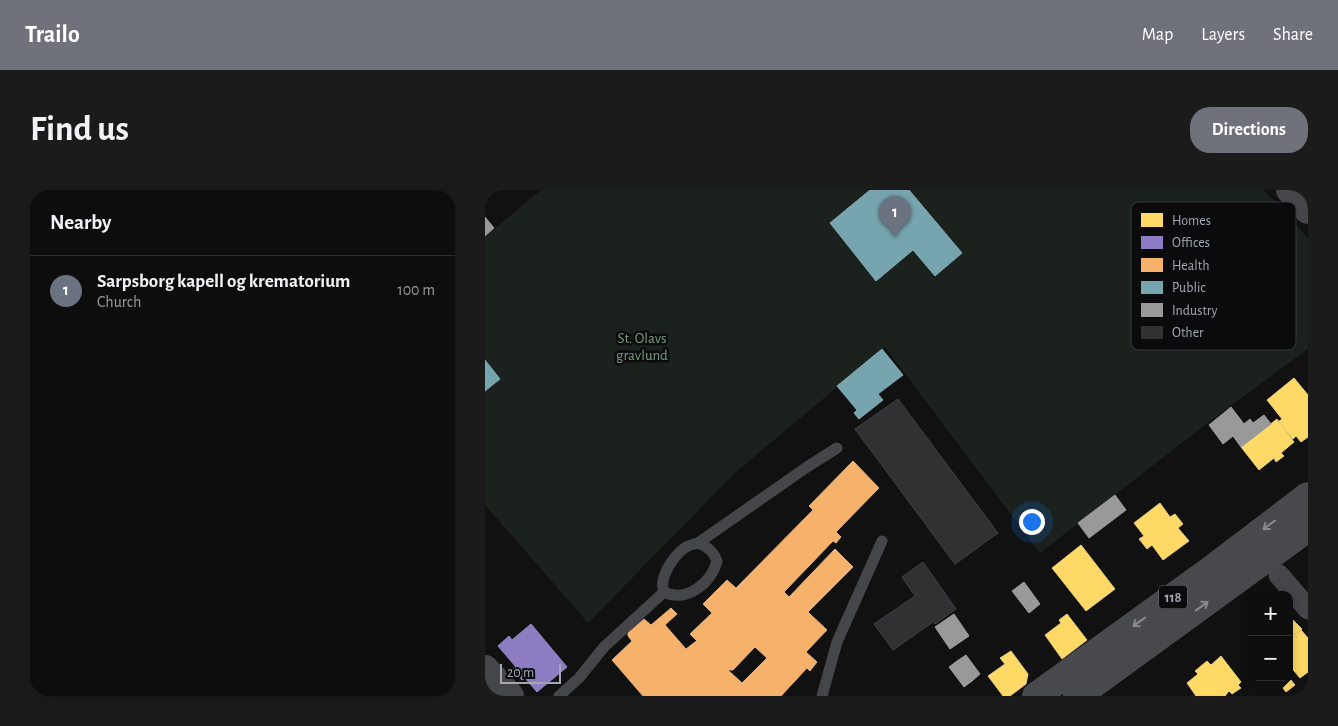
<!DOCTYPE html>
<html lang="en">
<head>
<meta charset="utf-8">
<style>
  body { margin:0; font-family:"Alegreya Sans",sans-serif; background:#1b1b1b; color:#f1f3f6 }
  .controls { position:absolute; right:15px; bottom:15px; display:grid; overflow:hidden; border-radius:10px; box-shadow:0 2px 12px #0003 }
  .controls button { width:45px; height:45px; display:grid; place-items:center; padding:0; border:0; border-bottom:1px solid #2d2d2e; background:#0d0d0d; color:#f1f3f6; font:25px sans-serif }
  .scale { position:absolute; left:15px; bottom:12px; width:61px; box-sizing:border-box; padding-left:5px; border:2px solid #a2a7b3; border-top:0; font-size:14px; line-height:18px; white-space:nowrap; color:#a2a7b3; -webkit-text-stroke:4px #0b0b0d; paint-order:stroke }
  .you { position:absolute; left:546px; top:331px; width:18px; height:18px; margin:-12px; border:4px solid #fff; border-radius:50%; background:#1a73e8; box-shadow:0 0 0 8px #1a73e833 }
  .badge { display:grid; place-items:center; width:32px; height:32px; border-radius:50%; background:#6f727a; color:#fff; font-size:16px; font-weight:700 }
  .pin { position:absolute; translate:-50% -41px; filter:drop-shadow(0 1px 2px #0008) }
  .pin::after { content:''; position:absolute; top:26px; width:18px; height:15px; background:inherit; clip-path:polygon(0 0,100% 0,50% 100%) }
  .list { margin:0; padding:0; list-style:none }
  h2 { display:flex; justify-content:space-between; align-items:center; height:65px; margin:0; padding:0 20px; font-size:21px }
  h2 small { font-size:16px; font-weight:400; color:#9a9c9d }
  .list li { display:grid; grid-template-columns:32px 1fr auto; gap:15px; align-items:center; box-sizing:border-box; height:70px; padding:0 20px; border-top:1px solid #2d2d2e }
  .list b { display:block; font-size:19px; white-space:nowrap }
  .list p { margin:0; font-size:16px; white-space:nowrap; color:#9a9c9d }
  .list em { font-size:16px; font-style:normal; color:#9a9c9d }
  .map { position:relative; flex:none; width:823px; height:506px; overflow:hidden; border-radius:20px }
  header { display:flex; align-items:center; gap:30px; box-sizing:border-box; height:70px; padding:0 25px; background:#6f727a; color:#fff }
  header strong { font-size:24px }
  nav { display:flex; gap:28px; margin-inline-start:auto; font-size:18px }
  .intro { display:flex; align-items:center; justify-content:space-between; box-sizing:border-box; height:120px; padding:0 30px }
  h1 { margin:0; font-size:35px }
  .button { padding:12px 22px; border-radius:20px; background:#6f727a; color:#fff; font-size:18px; font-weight:700 }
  main { display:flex; gap:30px; padding:0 30px }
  aside { flex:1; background:#0d0d0d; border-radius:20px; box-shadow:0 2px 12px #0003 }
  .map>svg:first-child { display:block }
</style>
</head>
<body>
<header>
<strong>Trailo</strong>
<nav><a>Map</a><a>Layers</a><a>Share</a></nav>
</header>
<div class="intro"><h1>Find us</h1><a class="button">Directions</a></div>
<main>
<aside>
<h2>Nearby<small></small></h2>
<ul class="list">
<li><span class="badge" style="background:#6b7280">1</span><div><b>Sarpsborg kapell og krematorium</b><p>Church</p></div><em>100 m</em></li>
</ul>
</aside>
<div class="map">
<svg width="823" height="506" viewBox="0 0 823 506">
  <rect width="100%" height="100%" fill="#111"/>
  <path fill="#1b211c" d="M56,0h723l44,48v111l-103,76 -165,128 -155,-206 -149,125 -148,151 -103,-118v-268z"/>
  <g fill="#ffd966" stroke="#e3ca7d">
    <path d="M809,188l14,17v42l-7,5 -5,-6 -3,3 -15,-17 4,-3 -15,-19z"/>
    <path d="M792,229l17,23 -13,11 3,3 -8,6 -2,-4 -15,12 -18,-23z"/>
    <path d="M675,313l10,14 5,-3 8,10 -5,4 11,13 -26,19 -11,-15 -5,4 -8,-10 5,-3 -10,-13z"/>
    <path d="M596,355l34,44 -29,22 -34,-43z"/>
    <path d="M582,424l20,26 -25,19 -17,-24 16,-12 -2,-3z"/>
    <path d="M804,426l13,13 -13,10z"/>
    <path d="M816,440l7,8v34l-8,6 -11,-13v-26z"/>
    <path d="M526,461l17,23 -2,10 -16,12h-7l-15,-20 17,-12 -5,-6z"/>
    <path d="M736,466l20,26 -3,3 3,3 -9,6 -3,-3 -4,5h-29l-9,-13 11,-9 -3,-3 12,-10 4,4z"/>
    <path d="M806,490l4,5 -9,7 -3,-4z"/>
  </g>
  <path fill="#8e7cc3" stroke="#9489be" d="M46,434l36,43 -30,25 -12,-14 -3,2 -9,-11 3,-2 -18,-21 11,-10 3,4z"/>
  <path fill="#f6b26b" stroke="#ddaf81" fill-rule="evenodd" d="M368,271l26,27 -43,44 5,5 -5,6 -3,-2 -49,51 5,5 46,-48 18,18 -45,45 19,18 -21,22 11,10 -7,9 -3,-3 -26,28h-138l-31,-36 20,-19 -4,-5v-3l16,-14 7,6 20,-17 6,6 -12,11 21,24 9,-7 2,-1 -7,-7 22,-21 -9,-9 24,-24 9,8 77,-78 -4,-4zM270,457l12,11 -25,25 -14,-13h5z"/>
  <g fill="#76a5af" stroke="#83a6b0">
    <path d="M385,0h39l53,63 -27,23 -22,-26 -37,31 -46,-58z"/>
    <path d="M397,159l21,26 -25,19 5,6 -24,19 -5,-6 3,-3 -20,-24z"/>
    <path d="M0,170l15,19 -15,12z"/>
  </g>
  <g fill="#999" stroke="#9c9da1">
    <path d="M0,27l9,11 -9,8z"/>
    <path d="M746,217l13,17 6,-5 3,4 11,-8 7,9 -30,23 -8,-11 -10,8 -14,-19z"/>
    <path d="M630,305l11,15 -37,28 -11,-15z"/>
    <path d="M539,392l16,22 -11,9 -17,-22z"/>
    <path d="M469,424l15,22 -19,13 -15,-22z"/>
    <path d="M481,465l14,19 -8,7 -15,-20z"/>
    <path d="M472,471l15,20 -8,6 -15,-20z"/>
  </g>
  <g fill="#313133" stroke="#404145">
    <path d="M413,209l100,134 -43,31 -100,-135z"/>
    <path d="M438,372l33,47 -21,15 -2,-2 -40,28 -19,-26 41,-28 -13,-19z"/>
  </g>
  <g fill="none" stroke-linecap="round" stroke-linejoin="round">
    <g stroke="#45464a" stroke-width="11">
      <path d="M213,353l109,-76 30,-19"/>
      <path d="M213,353c10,4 15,8 19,18 -6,22 -30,42 -53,31 -6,-14 10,-37 22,-45 4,-2 8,-3 12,-4z"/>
      <path d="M74,506l20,-18 25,-31 60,-55"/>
      <path d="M337,506l15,-54 45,-101"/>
    </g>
    <path stroke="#45464a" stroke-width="21" d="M794,385l29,34"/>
    <g stroke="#45464a" stroke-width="28">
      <path d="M805,0l18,20"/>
      <path d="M0,479l25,27"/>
    </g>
    <g stroke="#47494c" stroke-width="28">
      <path d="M551,506l180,-130 92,-70"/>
      <path d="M592,506l231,-168"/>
    </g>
  </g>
  <defs><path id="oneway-shaft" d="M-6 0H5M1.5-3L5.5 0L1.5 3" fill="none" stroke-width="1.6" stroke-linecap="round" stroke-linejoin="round" transform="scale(1.25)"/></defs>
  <g stroke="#878b94">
    <use href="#oneway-shaft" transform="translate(784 335) rotate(143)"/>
    <use href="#oneway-shaft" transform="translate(717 416) rotate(-36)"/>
    <use href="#oneway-shaft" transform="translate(654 432) rotate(144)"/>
  </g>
  <g text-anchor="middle" stroke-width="5" stroke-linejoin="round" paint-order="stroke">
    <rect fill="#0b0b0d" stroke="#757881" stroke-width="1" x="674" y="395.5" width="28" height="23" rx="4"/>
    <g font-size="14" font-weight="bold" fill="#a2a7b3">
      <text x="688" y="412">118</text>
    </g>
    <g font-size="15" fill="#789e7b" stroke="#0b0b0d">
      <text x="157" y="153">St. Olavs<tspan x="157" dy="17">gravlund</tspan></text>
    </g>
  </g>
  <rect x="646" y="12" width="165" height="148" rx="8" fill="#0b0b0d" stroke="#383a3f" stroke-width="1"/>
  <rect x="656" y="23" width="22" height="14" fill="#ffd966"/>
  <rect x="656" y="46" width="22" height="13" fill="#8e7cc3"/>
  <rect x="656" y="68" width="22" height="14" fill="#f6b26b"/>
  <rect x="656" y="91" width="22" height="13" fill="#76a5af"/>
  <rect x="656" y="113" width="22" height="14" fill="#999"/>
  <rect x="656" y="136" width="22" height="13" fill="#313133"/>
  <g font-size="14" fill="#a2a7b3">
    <text x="687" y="35">Homes</text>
    <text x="687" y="57">Offices</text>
    <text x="687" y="80">Health</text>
    <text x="687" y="102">Public</text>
    <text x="687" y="125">Industry</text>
    <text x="687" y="147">Other</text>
  </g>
</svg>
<div class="controls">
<button>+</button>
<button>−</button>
</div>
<div class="scale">20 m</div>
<div class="you"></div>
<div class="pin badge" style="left:410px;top:47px;background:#6b7280">1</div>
</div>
</main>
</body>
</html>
